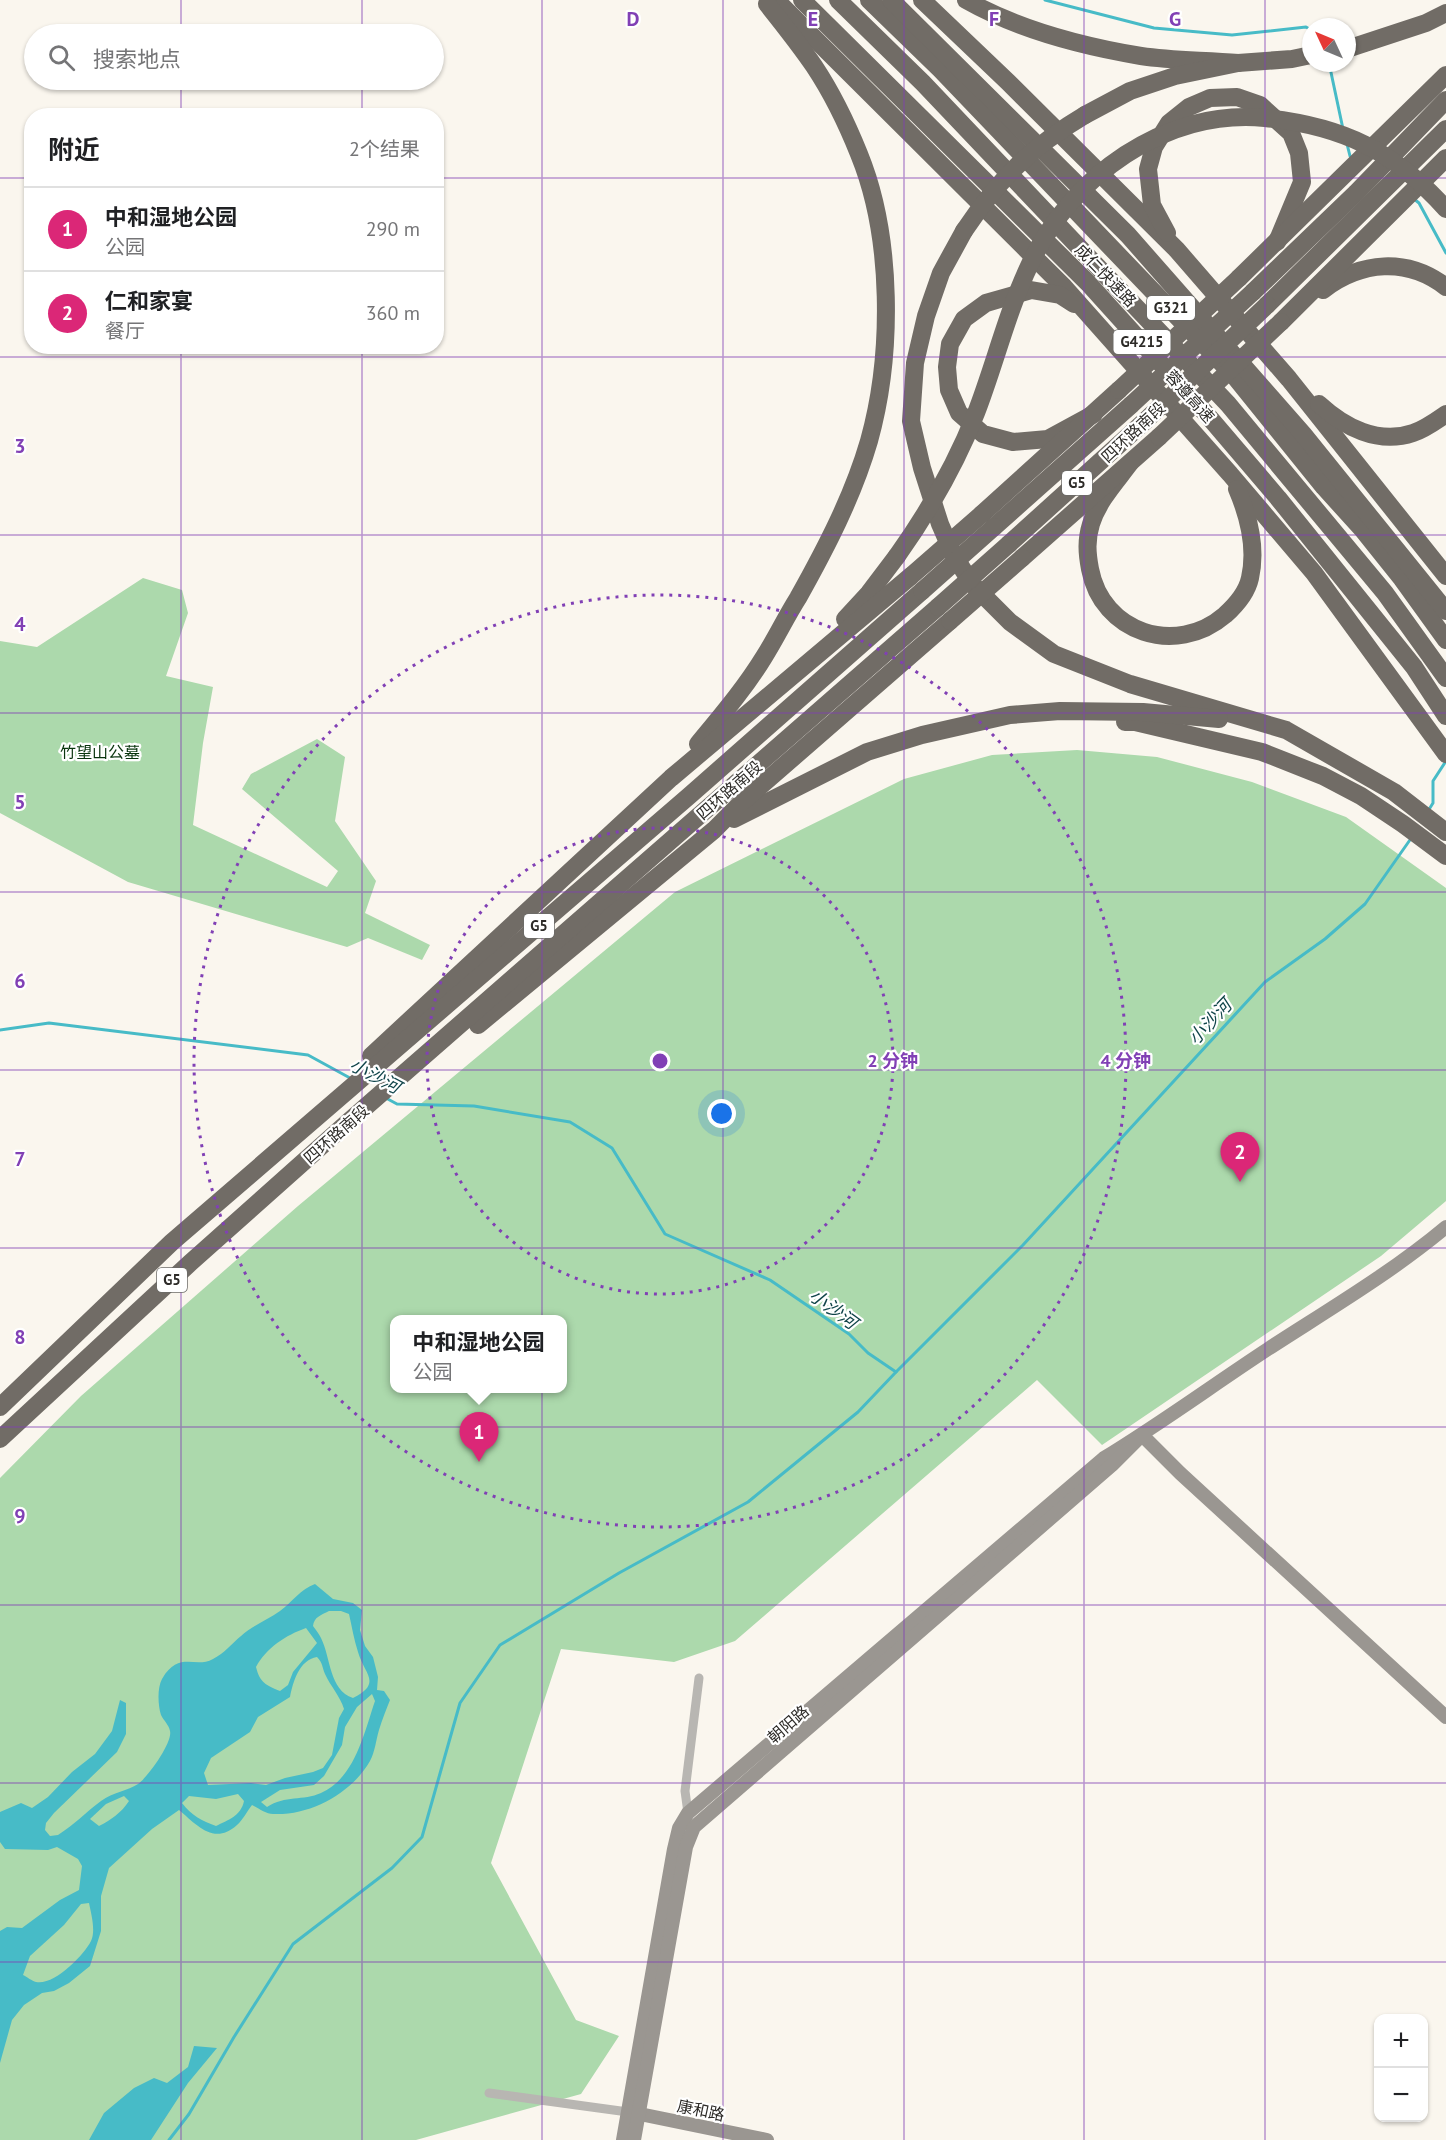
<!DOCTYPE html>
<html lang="zh">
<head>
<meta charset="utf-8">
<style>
  body { margin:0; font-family:"PT Sans","Noto Sans SC",sans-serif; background:#f6f6f6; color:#202124 }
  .controls { position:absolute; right:18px; bottom:18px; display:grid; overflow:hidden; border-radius:12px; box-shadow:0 2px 4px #0004 }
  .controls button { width:54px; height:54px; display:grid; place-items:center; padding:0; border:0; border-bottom:2px solid #e0e0e0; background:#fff; color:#202124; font:30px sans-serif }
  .compass { position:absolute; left:1302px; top:18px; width:54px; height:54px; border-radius:50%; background:#fff; box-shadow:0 2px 4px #0004; rotate:314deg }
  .you { position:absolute; left:722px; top:1114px; width:21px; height:21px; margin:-15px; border:4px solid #fff; border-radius:50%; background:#1a73e8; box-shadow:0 0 0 9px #1a73e833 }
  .badge { display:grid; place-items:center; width:39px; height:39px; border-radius:50%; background:#db2777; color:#fff; font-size:20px; font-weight:700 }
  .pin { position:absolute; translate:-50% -50px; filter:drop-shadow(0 2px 3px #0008) }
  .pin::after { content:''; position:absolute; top:32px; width:21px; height:18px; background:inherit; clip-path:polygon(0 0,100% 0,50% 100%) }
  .popup { position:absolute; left:390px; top:1315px; width:177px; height:78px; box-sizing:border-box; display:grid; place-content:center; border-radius:12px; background:#fff; filter:drop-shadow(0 2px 4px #0005); font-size:20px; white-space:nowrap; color:#757577 }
  .popup b { font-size:22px; color:#202124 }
  .popup::after { content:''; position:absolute; left:50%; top:100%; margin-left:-12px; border:12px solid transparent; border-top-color:#fff }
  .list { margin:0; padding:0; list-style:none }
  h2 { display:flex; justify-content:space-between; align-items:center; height:78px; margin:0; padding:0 24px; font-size:26px }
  h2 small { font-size:20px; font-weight:400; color:#757577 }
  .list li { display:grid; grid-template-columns:39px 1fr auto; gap:18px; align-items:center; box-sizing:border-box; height:84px; padding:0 24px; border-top:2px solid #e0e0e0 }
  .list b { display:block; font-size:22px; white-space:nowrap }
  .list p { margin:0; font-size:20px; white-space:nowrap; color:#757577 }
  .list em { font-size:20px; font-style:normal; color:#757577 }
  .icon { flex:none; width:33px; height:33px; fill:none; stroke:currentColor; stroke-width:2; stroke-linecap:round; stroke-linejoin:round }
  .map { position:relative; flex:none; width:1446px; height:2140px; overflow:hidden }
  .search { position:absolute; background:#fff; box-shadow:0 2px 4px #0004; left:24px; top:24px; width:420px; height:66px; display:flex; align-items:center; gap:15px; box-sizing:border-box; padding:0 21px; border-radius:33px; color:#757577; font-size:22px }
  .panel { position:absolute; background:#fff; box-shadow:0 2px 4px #0004; left:24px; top:108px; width:420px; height:246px; border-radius:24px }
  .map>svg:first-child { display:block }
</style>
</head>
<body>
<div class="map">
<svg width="1446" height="2140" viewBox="0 0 1446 2140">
  <rect width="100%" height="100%" fill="#faf6ee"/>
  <g fill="#acd9ac" fill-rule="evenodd">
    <path d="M143,578l39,12 6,23 -22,63 47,11 -10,56 -10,82 134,62 11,-16 -96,-82 9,-15 66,-35 28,18 -10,64 41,60 -11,32 65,32 -8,15 -54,-22 -21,9 -219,-65 -128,-69v-172l37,6z"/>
    <path d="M1077,750l80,7 95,25 94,35 100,71v313l-65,55 -279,189 -65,-65 -302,261 -61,21 -113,-13 -70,214 85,157 43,16 -38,58 -165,46h-416v-662l81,-82 217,-190 377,-314 229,-113 88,-24zM395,1320h168v68h-168z"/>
  </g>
  <g fill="#47bbc7" fill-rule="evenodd">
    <path d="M315,1584l18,15 20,4 9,7 -2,20 5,16 8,11 5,20 -1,13 7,1 6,9c-4,10 -8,20 -11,30 -3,10 -4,22 -9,31 -18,32 -60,55 -97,53 -7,0 -15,-6 -21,-9 -5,6 -9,15 -15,20 -23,21 -40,0 -58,-15l-27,19 -43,39 -8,28v35l-11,35 -21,17 -15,8 -12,2 -18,12 -12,15 -12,43v-132l7,-4 15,1 38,-28 19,-10 3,-24 -4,-7 -21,-12 -9,3 -43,-1 -5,-7v-30l21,-9 11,5 16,-11 24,-25 23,-18 17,-23 8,-31 6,3v31l-9,18 -63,61 -8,10 -1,7 5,6 8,-1c16,-10 28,-23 43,-34 12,-9 27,-10 37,-17 10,-7 35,-42 32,-53 -1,-6 -6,-10 -9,-16 -3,-9 -4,-27 1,-36 17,-29 33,-10 51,-20 12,-6 18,-15 28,-23 11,-10 26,-16 39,-25 12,-9 21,-22 35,-27zM329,1611h12l8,3c3,13 5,26 9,38 6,22 25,31 -5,46 -24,-8 -22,-40 -32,-60 -2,-4 -5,-8 -8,-12 1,-9 8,-11 16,-15zM306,1628l11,15 -24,29 -5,13 -8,6c-14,-6 -20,-8 -24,-24 10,-19 30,-32 50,-39zM317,1657c6,6 5,10 8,17 6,13 15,22 19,35l-5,9 -7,37 -9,13 -10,4 -28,6 -19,7 -15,-2 -43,2 -4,-12 7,-15 39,-26 8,-15 32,-20c3,-15 9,-37 27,-40zM372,1694l3,7c-11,32 -20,77 -54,92 -18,8 -36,2 -54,14l-6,-5 19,-12 34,-5 10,-9 18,-31 3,-18 12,-20zM238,1794l6,7c-3,15 -16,19 -28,25 -14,-5 -25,-11 -34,-23l7,-7 27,3zM124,1796l5,5c-8,12 -18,19 -30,25l-9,-7 16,-15zM89,1903c2,10 7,28 2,38 -7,14 -37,45 -55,41 -4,-1 -9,-5 -13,-7l7,-19 34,-31 17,-21z"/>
    <path d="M194,2046l23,2 -29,35 -37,57h-62l15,-27 30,-25 20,-10 13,5 21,-16z"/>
  </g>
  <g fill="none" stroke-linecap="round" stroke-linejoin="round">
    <g stroke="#47bbc7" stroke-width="3">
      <path d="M1045,0l109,28 78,7 74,-8 5,3"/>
      <path d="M1329,63l14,66"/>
      <path d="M1347,144l3,12 3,3"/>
      <path d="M1414,199l5,4 27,50"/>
      <path d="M1428,811l5,-8v-22l13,-20"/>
      <path d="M0,1030l49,-7 259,32 42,23"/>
      <path d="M384,1097l13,7 77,2 96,16 42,26 53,86 105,46 79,54 19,19 28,19 127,-127 242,-263 60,-43 40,-35 47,-67"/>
      <path d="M169,2140l20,-26 45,-77 59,-93 99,-76 30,-31 38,-134 40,-58 119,-72 129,-71 110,-90 38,-40"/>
    </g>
    <g stroke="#b8b6b2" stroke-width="9">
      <path d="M688,1813l-3,-22 14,-113"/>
      <path d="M489,2093l139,19"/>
    </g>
    <g stroke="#9a9691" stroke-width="14">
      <path d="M630,2112l137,28"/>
      <path d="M623,2140l51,-291 5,-21 9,-15 416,-355c56,-34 109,-73 164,-109 60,-39 123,-76 178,-122"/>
      <path d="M634,2140l52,-293 8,-20 418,-362 30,-30 38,38 266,244"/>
    </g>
    <g stroke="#716c66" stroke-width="18">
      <path d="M776,0l288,287 166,187 84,99 132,181"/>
      <path d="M802,0l286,283 121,134 69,81 136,169 32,49"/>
      <path d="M838,0l85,83 305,321 157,189 61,85"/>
      <path d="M869,0l71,69 296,309 88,109 38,42 40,50 44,61"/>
      <path d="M891,0l237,235 175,199 143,177"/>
      <path d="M922,0l86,82 169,168 112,129 157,197"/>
      <path d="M966,0c53,30 115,46 175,56 32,5 65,4 97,7"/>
      <path d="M1347,49l79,-26 20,-10"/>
      <path d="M1085,115l45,-24 45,-15 63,-13 54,-4 19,-4"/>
      <path d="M964,231l-23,42 -15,43 -11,47 -4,58 11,47 18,56 13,30 19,30 38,38 44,32 76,30 156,46 108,62 52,40"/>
      <path d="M1167,233l-15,-28 -4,-36 6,-22 15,-24 20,-16 21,-9 27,-1 23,8 31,28 8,20 3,29 -25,60"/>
      <path d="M1239,278l207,-203"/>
      <path d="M1323,290c38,-29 84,-33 123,-3"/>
      <path d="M1253,292l103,-99 90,-93"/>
      <path d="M1074,304l-14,-9 -29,-5 -45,13 -22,16 -14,25 -3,23 2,23 10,23 24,21 30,8 35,-3 46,-25"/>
      <path d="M1267,305l179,-176"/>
      <path d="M1281,322l165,-164"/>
      <path d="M1319,404c25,23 59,41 94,29 12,-4 23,-12 33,-19"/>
      <path d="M1130,463c-14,19 -32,38 -39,61 -5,16 -4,29 -1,45 12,64 86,88 135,46 10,-9 22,-23 25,-37 7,-31 -1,-61 -13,-89"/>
      <path d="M982,514l137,-124"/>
      <path d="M994,527l137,-122"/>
      <path d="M1009,544l136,-123"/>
      <path d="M1022,558l137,-121"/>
      <path d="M845,619l24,-26 28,-37"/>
      <path d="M1125,722h10l127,30 61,24 38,20 42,28 43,32"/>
      <path d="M698,744c23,-28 47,-56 66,-87 12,-19 22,-40 34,-59 28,-50 55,-102 71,-157 24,-86 24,-204 -10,-287 -12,-30 -27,-61 -45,-88 -15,-22 -31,-42 -47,-62"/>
      <path d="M734,819l133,-67 55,-17 88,-20 50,-4 83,1 76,7"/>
      <path d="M478,1025l236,-195 28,-28 208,-181"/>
      <path d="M371,1056l300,-278 240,-202"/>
      <path d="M0,1407l172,-165 517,-446 233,-205"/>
      <path d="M0,1439l190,-176 156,-139 592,-517"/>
    </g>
    <g stroke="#716c66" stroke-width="18">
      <path d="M964,231c35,-52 67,-84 121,-116"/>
      <path d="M1119,390l120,-112"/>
      <path d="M1131,405l122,-113"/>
      <path d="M1145,421l122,-116"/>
      <path d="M1159,437l122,-115"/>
      <path d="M897,556c32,-45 59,-92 79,-143 19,-49 31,-101 54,-149 41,-87 135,-156 235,-146 78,8 129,33 181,91"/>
      <path d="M911,576l71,-62"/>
      <path d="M922,591l72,-64"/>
      <path d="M938,607l71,-63"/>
      <path d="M950,621l72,-63"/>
    </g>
  </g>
  <path fill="none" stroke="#8140b5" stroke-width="1.5" stroke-opacity="0.55" d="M181,0v34M362,0v34M542,0v2140M723,0v2140M904,0v2140M1084,0v2140M1265,0v2140M181,80v36M362,80v36M0,178h32M436,178h1010M181,346v1794M362,346v1794M0,357h1446M0,535h1446M0,713h1446M0,892h1446M0,1070h1446M0,1248h1446M0,1427h1446M0,1605h1446M0,1783h1446M0,1962h1446"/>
  <g fill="none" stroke="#8140b5" stroke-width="3" stroke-dasharray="3 6">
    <circle cx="660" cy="1061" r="233"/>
    <circle cx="660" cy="1061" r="466"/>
  </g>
  <g text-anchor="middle" stroke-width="4.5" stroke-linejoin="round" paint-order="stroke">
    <g fill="#fff" stroke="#6c6b68" stroke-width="1.5">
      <rect x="1147" y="296" width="48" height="24" rx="4.5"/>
      <rect x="1113.5" y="330" width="57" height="24" rx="4.5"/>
      <rect x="1062" y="471" width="30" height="24" rx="4.5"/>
      <rect x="524" y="914" width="30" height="24" rx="4.5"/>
      <rect x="157" y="1268" width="30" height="24" rx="4.5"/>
    </g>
    <g font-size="15" font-weight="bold" fill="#2d2b28">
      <text x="1171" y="313">G321</text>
      <text x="1142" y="347">G4215</text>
      <text x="1077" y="488">G5</text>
      <text x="539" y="931">G5</text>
      <text x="172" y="1285">G5</text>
    </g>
    <g font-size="16" fill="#2d2b28" stroke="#fff">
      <text transform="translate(1106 275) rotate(46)" y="6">成仁快速路</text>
      <text transform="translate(1190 396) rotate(48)" y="6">蓉遵高速</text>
      <text transform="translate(1133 432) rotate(-43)" y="6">四环路南段</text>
      <text transform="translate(729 790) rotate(-41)" y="6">四环路南段</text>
      <text transform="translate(336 1134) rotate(-41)" y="6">四环路南段</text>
      <text transform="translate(788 1724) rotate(-41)" y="6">朝阳路</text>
      <text transform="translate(701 2110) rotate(12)" y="6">康和路</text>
    </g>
    <g font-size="16" fill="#08340d" stroke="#fff">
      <text x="100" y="758">竹望山公墓</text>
    </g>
    <g font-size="18" font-style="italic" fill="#11454a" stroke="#fff">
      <text transform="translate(1210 1022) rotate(-47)" y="6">小沙河</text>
      <text transform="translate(375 1076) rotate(28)" y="6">小沙河</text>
      <text transform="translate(833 1309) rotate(36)" y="6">小沙河</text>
    </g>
  </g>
  <g font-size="20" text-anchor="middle" font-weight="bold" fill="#8140b5" stroke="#fff" stroke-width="4.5" stroke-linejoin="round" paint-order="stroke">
    <text x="633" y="26">D</text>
    <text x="813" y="26">E</text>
    <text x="994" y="26">F</text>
    <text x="1175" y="26">G</text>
    <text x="20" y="453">3</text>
    <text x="20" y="631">4</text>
    <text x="20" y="809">5</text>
    <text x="20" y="988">6</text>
    <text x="20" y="1166">7</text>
    <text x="20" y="1344">8</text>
    <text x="20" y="1523">9</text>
  </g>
  <circle cx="660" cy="1061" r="9" fill="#8140b5" stroke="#fff" stroke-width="3"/>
  <g font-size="18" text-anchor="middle" font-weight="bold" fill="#8140b5" stroke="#fff" stroke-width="4.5" stroke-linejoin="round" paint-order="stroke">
    <text x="893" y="1067">2 分钟</text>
    <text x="1126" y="1067">4 分钟</text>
  </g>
</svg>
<div class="controls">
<button>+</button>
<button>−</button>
</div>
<svg class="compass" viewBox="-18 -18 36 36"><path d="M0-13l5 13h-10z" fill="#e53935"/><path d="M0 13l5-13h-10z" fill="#757577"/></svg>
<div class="you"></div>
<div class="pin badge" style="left:479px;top:1462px">1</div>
<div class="popup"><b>中和湿地公园</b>公园</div>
<div class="pin badge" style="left:1240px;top:1182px">2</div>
<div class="search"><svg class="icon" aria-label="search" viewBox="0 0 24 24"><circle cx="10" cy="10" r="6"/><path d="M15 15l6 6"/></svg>搜索地点</div>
<section class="panel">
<h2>附近<small>2个结果</small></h2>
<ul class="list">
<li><span class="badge">1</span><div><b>中和湿地公园</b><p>公园</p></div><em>290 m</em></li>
<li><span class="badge">2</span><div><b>仁和家宴</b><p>餐厅</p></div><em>360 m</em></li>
</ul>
</section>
</div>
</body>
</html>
